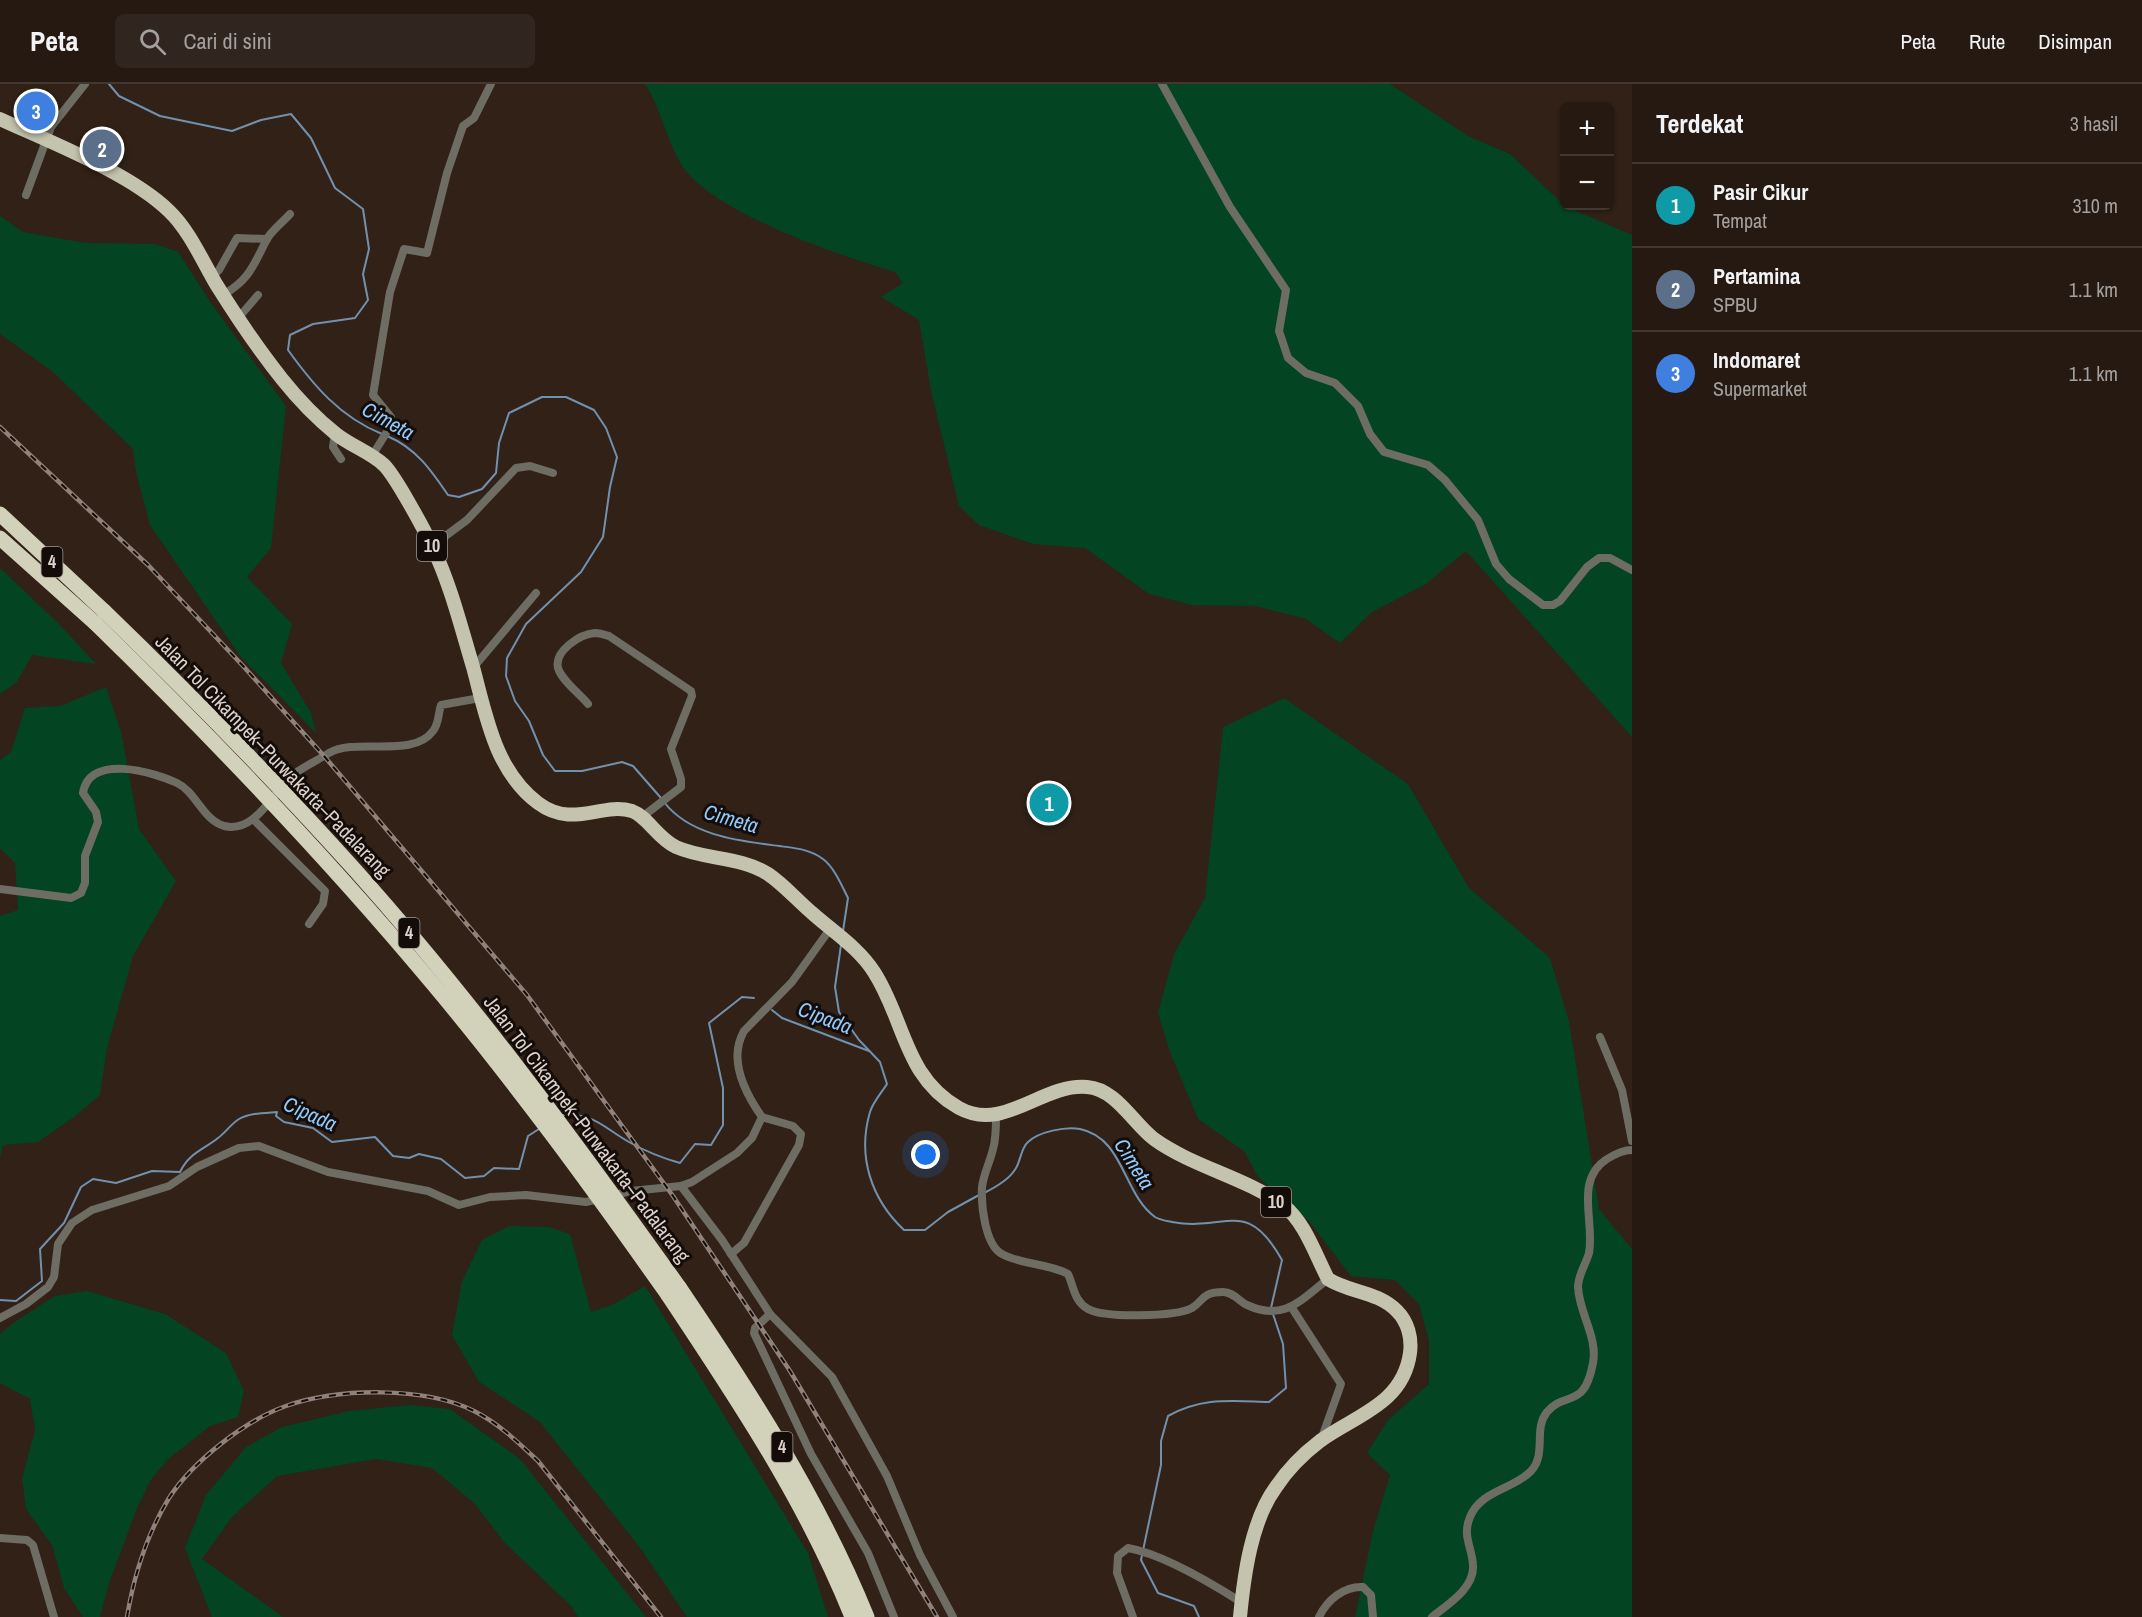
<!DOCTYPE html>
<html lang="id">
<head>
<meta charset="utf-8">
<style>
  body { margin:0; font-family:"Archivo Narrow",sans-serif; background:#31261f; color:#f1f3f6 }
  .controls { position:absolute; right:18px; top:18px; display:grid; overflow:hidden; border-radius:9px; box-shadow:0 2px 4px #0004 }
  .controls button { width:54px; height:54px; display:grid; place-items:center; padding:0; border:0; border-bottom:2px solid #423831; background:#251911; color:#f1f3f6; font:30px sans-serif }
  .you { position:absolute; left:926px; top:1071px; width:21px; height:21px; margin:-15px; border:4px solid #fff; border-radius:50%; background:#1a73e8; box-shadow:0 0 0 9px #1a73e833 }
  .badge { display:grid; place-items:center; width:39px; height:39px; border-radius:50%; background:#db2777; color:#fff; font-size:20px; font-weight:700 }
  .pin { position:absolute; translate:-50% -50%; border:3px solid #fff; box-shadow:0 2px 6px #0006 }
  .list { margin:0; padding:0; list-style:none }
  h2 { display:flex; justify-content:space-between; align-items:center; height:78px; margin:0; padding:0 24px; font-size:26px }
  h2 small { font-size:20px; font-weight:400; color:#a3a09f }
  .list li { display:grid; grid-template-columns:39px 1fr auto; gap:18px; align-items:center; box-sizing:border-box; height:84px; padding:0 24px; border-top:2px solid #423831 }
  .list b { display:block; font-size:22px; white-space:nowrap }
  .list p { margin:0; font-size:20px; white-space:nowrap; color:#a3a09f }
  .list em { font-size:20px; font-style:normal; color:#a3a09f }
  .icon { flex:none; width:33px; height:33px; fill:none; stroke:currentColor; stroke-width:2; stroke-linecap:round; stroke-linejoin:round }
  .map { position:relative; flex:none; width:1632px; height:1533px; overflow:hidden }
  header { display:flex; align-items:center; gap:36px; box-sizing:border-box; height:84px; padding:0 30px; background:#251911; border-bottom:2px solid #423831 }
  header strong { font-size:28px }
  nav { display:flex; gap:33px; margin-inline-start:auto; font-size:21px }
  .search { width:420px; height:54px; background:#31261f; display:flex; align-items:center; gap:15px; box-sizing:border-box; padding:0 21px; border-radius:9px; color:#a3a09f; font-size:22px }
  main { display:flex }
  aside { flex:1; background:#251911 }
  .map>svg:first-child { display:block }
</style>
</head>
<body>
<header>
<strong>Peta</strong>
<div class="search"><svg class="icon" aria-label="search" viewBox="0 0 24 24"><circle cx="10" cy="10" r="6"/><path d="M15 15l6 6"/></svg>Cari di sini</div>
<nav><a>Peta</a><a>Rute</a><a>Disimpan</a></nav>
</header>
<main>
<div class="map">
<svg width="1632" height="1533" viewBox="0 0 1632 1533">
  <rect width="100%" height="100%" fill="#312117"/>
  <g fill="#034423">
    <path d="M645,0h745l78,52 42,18 55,52 67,29v502l-166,-186 -40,33 -54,28 -32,31 -34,-24 -51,-13 -63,-1 -43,-11 -64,-46 -52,-4 -54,-19 -20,-19 -28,-115 -12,-71 -38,-23 22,-14 -8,-11c-56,-17 -171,-55 -209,-101 -17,-20 -24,-62 -41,-87z"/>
    <path d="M0,132l23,16 63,11 69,1 23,8 33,51 75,103 -15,142 -24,29 45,47 -11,39 30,50 5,20 -76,-77 -90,-131 -14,-53 -3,-23 -80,-77 -53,-38z"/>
    <path d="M0,484l60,57 36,39 -64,-9 -15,27 -17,12z"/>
    <path d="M106,603l15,45 18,97 37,52 -43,75 -26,92 -7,47 -26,22 -36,25 -35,3 -3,13v-242l18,-6 -3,-47 -15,-15v-88l11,-8 14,-44 35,-2z"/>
    <path d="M1284,614l124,86 61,104 81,70 19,63 30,188 33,40v368h-277l18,-86 17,-56 -23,-22 21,-33 41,-36v-43l-10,-37 -24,-24 -44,-4 -43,-56 -50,-43 -13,-25 -47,-33 -28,-67 -12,-39 16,-59 31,-56 18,-171z"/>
    <path d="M509,1142l40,1 21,7 21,78 23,-8 31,-18 163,267 20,64h-141l-46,-68 -101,-127 -61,-40 -27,-47 10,-54 20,-41z"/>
    <path d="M87,1207l78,23 61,39 18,38 -6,26 -28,9 -43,34 -17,21 -13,27 -28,75 -9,34h-17l-19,-29 -12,-43 -26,-36 -4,-30 13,-49 -5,-31 -30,-16v-49l16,-13 39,-25z"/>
    <path d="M410,1321l40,4 70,50 126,158h-68l-6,-10 -67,-64 -30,-39 -43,-36 -56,-9 -99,17 -45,41 -30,42 81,58h-71l-27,-69 21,-53 40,-48 36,-20 67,-16z"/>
  </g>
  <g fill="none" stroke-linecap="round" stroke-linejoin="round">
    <g stroke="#7191ae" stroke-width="2">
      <path d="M109,0l10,12 41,20 72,15 29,-11 30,-6 20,24 24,50 28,21 6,40 -6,25 5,26 -13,18 -42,6 -23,11 -2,15c26,36 52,67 94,84"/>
      <path d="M387,352c29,12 44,34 61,59l11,2 23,-8 14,-16 3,-30 10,-30 33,-16h24l28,13 12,18 11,29 -7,30 -7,50 -22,35 -55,52 -19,34 -1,18 9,25 14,20 14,34 12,16h27l40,-9 11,4 28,32"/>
      <path d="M664,718c26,34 76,39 115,44 15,2 31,3 44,13 11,8 19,27 25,39l-5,33"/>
      <path d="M841,861l-6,42 4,25 20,28 21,22 7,22c-5,8 -14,18 -17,28 -13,44 1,87 34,118h21l23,-18 31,-17"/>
      <path d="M772,926l10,8 87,33"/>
      <path d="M562,1031c31,-3 42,13 67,27 16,9 33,16 51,21l15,-19 16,1 12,-20v-37l-14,-65 33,-26 12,1"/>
      <path d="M984,1109c10,-5 24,-13 30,-22 7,-8 6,-22 14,-29 10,-10 38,-16 52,-13 44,9 43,65 75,88 5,3 12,4 17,5 55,10 74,-26 110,38l-11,48"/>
      <path d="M0,1216l16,1 26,-20 -2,-32 24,-26 17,-36 12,-8 23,4 36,-12 28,1c9,-19 23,-22 38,-34 7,-5 14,-15 21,-19 11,-6 25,-6 38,-7l-1,4 8,6 29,6 19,14 43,-5 18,19 16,2 10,-4 22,5 24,19 19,-2 10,-8 25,1 9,-33 11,-7"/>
      <path d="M1199,1533l-5,-11 -36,-13 -17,-33 20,-95v-24l7,-25c35,-19 62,-15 101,-14l17,-14 -3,-44 -10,-30"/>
    </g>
    <g stroke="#6d6d64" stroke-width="8">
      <path d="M1162,0l68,123 56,83 -7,41 9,27 18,15 29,10 23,23 12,28 14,18 44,13 17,15 33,40 18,44 13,15 34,26h10l7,-4 27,-34 12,-9h11l22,12"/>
      <path d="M26,111l25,-68 34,-43"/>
      <path d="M212,193l7,-7 18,-32 30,1"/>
      <path d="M223,211c27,-16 30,-29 44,-56 5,-9 16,-17 23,-25"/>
      <path d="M239,233l19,-22"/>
      <path d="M335,350l-2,13 8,12"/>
      <path d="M372,372l16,-26 3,-13 -18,-22 17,-103 14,-43 23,4 20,-80 16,-47 11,-8 17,-34"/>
      <path d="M432,462l35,-26 49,-52 14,-2 23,7"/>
      <path d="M473,584l63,-75"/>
      <path d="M588,620c-8,-10 -26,-23 -30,-36 -4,-17 22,-34 37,-35 5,0 10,2 14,3l82,55 1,5 -21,53 10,30v8l-39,30"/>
      <path d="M253,735l72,72 -2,13 -14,20"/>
      <path d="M0,805l71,9 10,-5 4,-10v-27l13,-34 -2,-10 -13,-19c6,-40 71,-21 94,-10 19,9 26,37 47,43 32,8 50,-36 70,-52 11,-8 24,-14 35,-21 27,-16 84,6 104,-22 6,-7 5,-17 8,-26l39,-7"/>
      <path d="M1600,953l22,53 10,51"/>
      <path d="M996,1031c0,8 0,16 -1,23 -1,17 -11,32 -13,49 -1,18 3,58 20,67 20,11 45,9 66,20 6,13 6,27 20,35 16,9 87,8 104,-1 12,-7 9,-16 31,-16 10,0 16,9 24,13 37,17 54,-5 81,-26"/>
      <path d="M681,1102l41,54 48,74 62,63 55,99 33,79 33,62"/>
      <path d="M731,1170l13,-11 55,-98 2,-11 -8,-8 -31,-9"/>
      <path d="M1292,1224l49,76 -20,56"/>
      <path d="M770,1230l-15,14 -1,5 57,121 57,99 26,64"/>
      <path d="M0,1234l26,-14 22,-17 6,-10 4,-33 14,-21 20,-13 77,-24 28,-19 42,-19 20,-2 69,26 100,19 31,14 31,-8 36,-2 60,7 45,-11 50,-5 11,-4 45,-29 15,-15 10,-21c-17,-24 -34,-58 -18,-86l48,-49 38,-53"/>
      <path d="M0,1454l27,2 6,5 21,72"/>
      <path d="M1133,1533l-16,-44 1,-17 10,-8c35,6 83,35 113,54"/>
      <path d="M1319,1533c8,-17 25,-31 44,-30l8,8 2,22"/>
      <path d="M1432,1533c15,-12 43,-29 41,-52 -1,-18 -11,-29 -3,-48 11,-27 43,-27 61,-46 16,-17 2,-42 16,-59 18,-22 37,-1 46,-49 5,-26 -14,-50 -15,-76 0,-12 8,-23 11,-34 6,-32 -15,-73 18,-94 8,-5 16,-9 25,-9"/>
    </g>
    <path stroke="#c4c4ae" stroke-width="14" d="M0,35c50,23 130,54 169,92 20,19 33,49 47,73 20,32 42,65 66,95 16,20 34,39 54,55 15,12 34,18 48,31 12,12 41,66 49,83 18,38 28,79 40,119 13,48 22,104 65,136 35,26 63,-1 94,8 16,6 25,27 44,36 29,13 64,9 92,27 15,10 29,26 43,38 21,19 48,36 63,60 31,48 30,105 85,136 45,25 83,-25 128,-21 29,2 46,36 67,52 39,28 90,38 129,66 22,17 32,49 45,74 22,14 49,12 69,32 11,11 15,27 13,42 -7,51 -54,62 -90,88 -17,13 -32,28 -44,46 -25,34 -32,89 -36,130"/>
    <g stroke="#d2d2bb" stroke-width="15">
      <path d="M0,430l104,97"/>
      <path d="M0,454l95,85"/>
      <path d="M679,1203c71,105 140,212 188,330"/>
      <path d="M668,1211c68,102 138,207 184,322"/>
    </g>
    <defs>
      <g id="rail">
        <path d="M0,343l148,138 96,102 80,89 203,239 146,201 117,175 147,246"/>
        <path d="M127,1533c7,-42 20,-83 42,-119 24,-37 77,-78 117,-92 52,-18 138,-20 188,5 24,12 44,31 64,50l123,156"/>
      </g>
    </defs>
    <use href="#rail" stroke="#90827a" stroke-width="4.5"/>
    <use href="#rail" stroke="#140c08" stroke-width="2" stroke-dasharray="7" stroke-linecap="butt"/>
    <g stroke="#d2d2bb" stroke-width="15">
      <path d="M104,527c87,84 171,170 252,260 117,131 221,273 323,416"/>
      <path d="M95,539c118,115 232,234 338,361 83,99 160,205 235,311"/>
    </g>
  </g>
  <g text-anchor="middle" stroke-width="6" stroke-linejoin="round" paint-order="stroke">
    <g fill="#140c08" stroke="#a19690" stroke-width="1.5">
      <rect x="417" y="447" width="30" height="30" rx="4.5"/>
      <rect x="41.5" y="463" width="21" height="30" rx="4.5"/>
      <rect x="398.5" y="834" width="21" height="30" rx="4.5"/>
      <rect x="1261" y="1103" width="30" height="30" rx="4.5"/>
      <rect x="771.5" y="1348" width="21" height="30" rx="4.5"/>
    </g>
    <g font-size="18" font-weight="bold" fill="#ddd1cb">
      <text x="432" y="468">10</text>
      <text x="52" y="484">4</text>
      <text x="409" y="855">4</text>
      <text x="1276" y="1124">10</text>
      <text x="782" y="1369">4</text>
    </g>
    <g font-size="20" fill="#ddd1cb" stroke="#140c08">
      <text transform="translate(273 672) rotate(46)" y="7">Jalan Tol Cikampek–Purwakarta–Padalarang</text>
      <text transform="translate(587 1045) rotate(53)" y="7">Jalan Tol Cikampek–Purwakarta–Padalarang</text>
    </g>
    <g font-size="21" font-style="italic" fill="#91cafe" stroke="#140c08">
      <text transform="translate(388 337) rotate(29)" y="7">Cimeta</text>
      <text transform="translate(731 735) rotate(16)" y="7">Cimeta</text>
      <text transform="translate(825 934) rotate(21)" y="7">Cipada</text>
      <text transform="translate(310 1030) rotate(24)" y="7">Cipada</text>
      <text transform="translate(1134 1080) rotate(58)" y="7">Cimeta</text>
    </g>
  </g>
</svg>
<div class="controls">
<button>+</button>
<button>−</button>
</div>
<div class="you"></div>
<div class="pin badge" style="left:1049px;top:719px;background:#0f9aa8">1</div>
<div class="pin badge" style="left:102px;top:65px;background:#5c6f8a">2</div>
<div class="pin badge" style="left:36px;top:27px;background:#3f7fe0">3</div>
</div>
<aside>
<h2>Terdekat<small>3 hasil</small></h2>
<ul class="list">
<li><span class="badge" style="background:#0f9aa8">1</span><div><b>Pasir Cikur</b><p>Tempat</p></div><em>310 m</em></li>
<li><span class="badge" style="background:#5c6f8a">2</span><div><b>Pertamina</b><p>SPBU</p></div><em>1.1 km</em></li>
<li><span class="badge" style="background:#3f7fe0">3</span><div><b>Indomaret</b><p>Supermarket</p></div><em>1.1 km</em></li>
</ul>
</aside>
</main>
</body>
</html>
